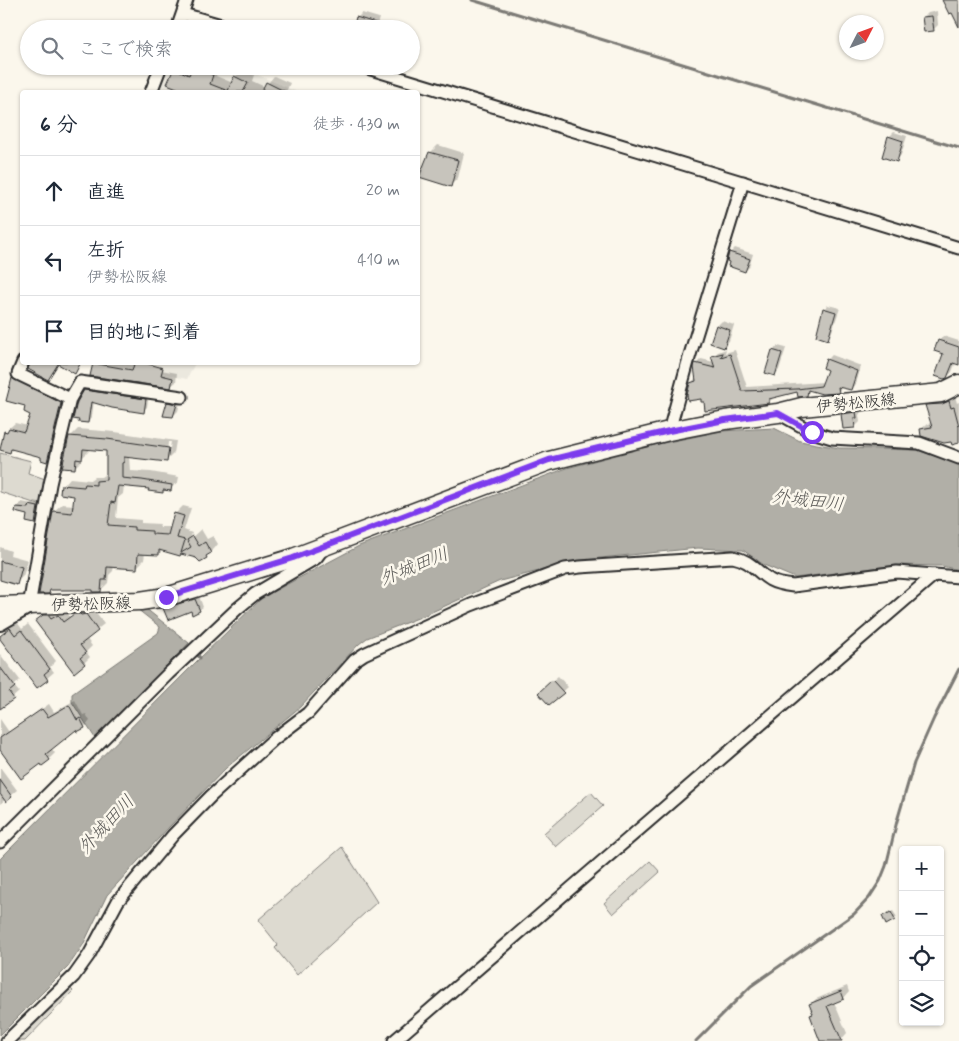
<!DOCTYPE html>
<html lang="ja">
<head>
<meta charset="utf-8">
<style>
  body { margin:0; font-family:Mynerve,"Klee One",sans-serif; background:#f2f2f3; color:#1f2937 }
  .controls { position:absolute; right:15px; bottom:15px; display:grid; overflow:hidden; border-radius:5px; box-shadow:0 1px 4px #0004 }
  .controls button { width:45px; height:45px; display:grid; place-items:center; padding:0; border:0; border-bottom:1px solid #e0e1e3; background:#fff; color:#1f2937; font:25px sans-serif }
  .compass { position:absolute; left:839px; top:15px; width:45px; height:45px; border-radius:50%; background:#fff; box-shadow:0 1px 4px #0004; rotate:48deg }
  .stop { position:absolute; width:15px; height:15px; margin:-11px; border:4px solid #7c3aed; border-radius:50%; background:#fff }
  .stop.end { background:#7c3aed; border-color:#fff; box-shadow:0 1px 5px #0008 }
  .list { margin:0; padding:0; list-style:none }
  h2 { display:flex; justify-content:space-between; align-items:center; height:65px; margin:0; padding:0 20px; font-size:21px }
  h2 small { font-size:16px; font-weight:400; color:#747a83 }
  .list li { display:grid; grid-template-columns:32px 1fr auto; gap:15px; align-items:center; box-sizing:border-box; height:70px; padding:0 20px; border-top:1px solid #e0e1e3 }
  .list b { display:block; font-size:19px; white-space:nowrap }
  .list p { margin:0; font-size:16px; white-space:nowrap; color:#747a83 }
  .list em { font-size:16px; font-style:normal; color:#747a83 }
  .icon { flex:none; width:28px; height:28px; fill:none; stroke:currentColor; stroke-width:2; stroke-linecap:round; stroke-linejoin:round }
  .map { position:relative; flex:none; width:959px; height:1041px; overflow:hidden }
  .search { position:absolute; background:#fff; box-shadow:0 1px 4px #0004; left:20px; top:20px; width:400px; height:55px; display:flex; align-items:center; gap:12px; box-sizing:border-box; padding:0 18px; border-radius:28px; color:#747a83; font-size:19px }
  .panel { position:absolute; background:#fff; box-shadow:0 1px 4px #0004; left:20px; top:90px; width:400px; height:275px; border-radius:5px }
  .map>svg:first-child { display:block }
</style>
</head>
<body>
<div class="map">
<svg width="959" height="1041" viewBox="0 0 959 1041">
  <rect width="100%" height="100%" fill="#fbf7ec"/>
  <filter id="ink" filterUnits="userSpaceOnUse"><feTurbulence type="fractalNoise" baseFrequency=".02" numOctaves="2"/><feDisplacementMap in="SourceGraphic" scale="10" xChannelSelector="R" yChannelSelector="G"/><feConvolveMatrix kernelMatrix="1 2 1 2 8 2 1 2 1" color-interpolation-filters="sRGB"/></filter>
  <g filter="url(#ink)">
    <g fill="#ebe8de">
      <path d="M166,66h71l60,26h-141z"/>
      <path d="M102,363h93l-8,16z"/>
    </g>
    <g fill="#dddad0" stroke="#84827e">
      <path d="M0,453l31,8 -3,12 20,7 -5,26 -43,-14z"/>
      <path d="M591,792l12,14 -47,41 -12,-14z"/>
      <path d="M342,847l35,55 -80,73 -22,-27 3,-3 -20,-25z"/>
      <path d="M650,861l10,11 -47,42 -9,-11z"/>
      <path d="M69,987l4,4 -48,50h-11z"/>
    </g>
    <g fill="#b1afa7" stroke="#7b7a75">
      <path d="M774,428l26,13 39,7 78,2 42,14v106l-17,-4 -45,-1 -102,13 -31,-13 -21,-15 -45,-2 -117,12 -81,21 -77,35 -56,22 -8,6 -59,63 -74,61 -57,59 -62,68 -24,50 -15,22 -68,68v-176l200,-201 63,-61 96,-51 208,-78 91,-24 64,-13z"/>
      <path d="M145,608l44,35 -94,95 -23,-36v-8l86,-61 2,-6 -23,-18z"/>
    </g>
    <g fill="#0003" fill-rule="evenodd">
      <path d="M937,11l1,14 -5,5 -10,-12 5,-5z"/>
      <path d="M362,13l17,5 -3,11 -19,-11z"/>
      <path d="M177,66h40l3,1 -4,9 17,7 2,-6 8,-7 11,5 -2,6 13,6 9,-11 16,7 -4,9h-96l-21,-8z"/>
      <path d="M894,132l13,4 -6,19 -4,5 -8,-23z"/>
      <path d="M438,145l26,8 -6,25 -8,8 -20,-33z"/>
      <path d="M735,248l18,6 -4,13 -4,4 -15,-10v-8z"/>
      <path d="M828,305l12,3 -9,26 -4,4 -3,-29z"/>
      <path d="M722,321l12,4 -5,16 -5,5 -7,-20z"/>
      <path d="M943,336l16,5v22l-3,-1 -4,10 -5,5 -3,-24 -5,-12z"/>
      <path d="M778,346l8,2 -7,22 -4,5 -2,-25z"/>
      <path d="M726,349l-1,4 10,-3 12,37 77,-5 4,-13 -1,-9 5,-5 29,11 -5,18 -5,5 -8,-2 -5,4 -27,-2 -5,6 -7,-5 -26,8 -4,4 -64,-1 -14,-18 5,-5 1,-15 4,-4 13,3 -1,-6 5,-4z"/>
      <path d="M31,362h51l-8,10 -15,-8 -11,15z"/>
      <path d="M96,362h22l59,11 -1,9 -5,4 -77,-22z"/>
      <path d="M18,374l48,24 -1,5 -50,-25v3l49,25 -12,49 -5,5 -4,-4 -30,-8 -4,4 -4,-20 10,-9 13,3 4,-12 -19,-35z"/>
      <path d="M89,386l60,9 -2,12 -4,4 -49,-10 -2,16 -4,5 -3,-31z"/>
      <path d="M955,396l2,7 2,-1v40l-7,-1 -31,-12 6,-5 5,-1 -6,-17 6,-6z"/>
      <path d="M173,398l8,1 -3,12 -5,5 -9,-1 2,-9z"/>
      <path d="M861,408v4l-2,3 1,7 -5,5 -12,-13 5,-5z"/>
      <path d="M78,429l37,3 61,9 -2,12 -8,8 -37,-4 1,14 21,1 28,5 -1,5 -8,7h-5l-3,3 -12,-4 -26,-3 -1,9 -5,4 -2,20 25,2v3l19,1 -1,3h12l4,-13 8,-8 8,2 -7,22 8,3 -2,6 11,-10 6,10 6,-3 5,8 -4,5 -14,11 -4,-3 -14,-4 -2,2 -17,-5 -4,4 -14,-1 -1,7 -8,8 -22,-2 -1,5 -4,4 -1,8 -8,8 -6,-2h-42l-3,3 5,-81 8,-7 12,1 1,-10 -12,-9 7,-8 20,2 4,-3h7l6,-4v-23l-18,-2v3l-6,6 -1,3 -8,8 -4,-31zM168,442h3l-2,12h-2z"/>
      <path d="M35,501l8,2 -4,14 -5,5 -6,-8 -11,-7 5,-5 10,2z"/>
      <path d="M0,547l11,4 -1,4 18,5 -5,16 -7,7 -16,-5z"/>
      <path d="M199,596l4,11 -4,3 -35,-1 4,-4z"/>
      <path d="M82,608h10l12,16 -18,14 6,8 -6,6 4,5 -6,6 -41,-48 8,-6h3l4,5 7,-5 5,8z"/>
      <path d="M17,622l5,7 6,-5 28,37 -6,6 4,5 -17,15 -37,-50z"/>
      <path d="M0,654l20,26 -6,6 5,6 -16,14 -3,-4z"/>
      <path d="M558,676l10,11 -19,17 -5,-16z"/>
      <path d="M75,700l8,15 3,-1 4,7 -6,6 -7,1 -26,20 4,5 -6,6 -49,-9v-31l9,13 40,-28 5,8z"/>
      <path d="M0,767l17,23 -17,14z"/>
      <path d="M893,911l4,6 -2,2 -11,-3z"/>
      <path d="M847,986l2,6 -5,6 -10,4 13,31 -7,8h-18l-12,-36 6,-6z"/>
    </g>
    <g fill="none" stroke-linecap="round" stroke-linejoin="round">
      <g stroke="#7b7a75" stroke-width="3">
        <path d="M472,0l487,148"/>
        <path d="M197,654l3,4"/>
        <path d="M696,1041l55,-55 103,-72 15,-16 11,-17 6,-15 11,-45 17,-58 20,-45 25,-49"/>
      </g>
    </g>
    <g fill="#c7c4bc" stroke="#2b2b2b">
      <path d="M942,0h17v27l-7,-14 -3,1z"/>
      <path d="M932,16l2,15 -10,1 -2,-15z"/>
      <path d="M356,17l32,10 -1,2h-34z"/>
      <path d="M193,66l20,9 -3,9 18,7 6,-15 14,7 -5,9h-56l-20,-8 7,-16 15,7z"/>
      <path d="M266,82l20,10h-25z"/>
      <path d="M888,136l15,5 -6,21 -15,-5z"/>
      <path d="M429,152l29,8 -7,27 -32,-10z"/>
      <path d="M729,252l21,7 -5,13 -17,-6 1,-4 -2,-1z"/>
      <path d="M823,308l13,4 -8,28 -12,-4z"/>
      <path d="M716,325l14,5 -6,18 -14,-5z"/>
      <path d="M938,340l21,7v18l-6,-2 -6,15 -3,1 -9,-3 8,-22 -9,-3z"/>
      <path d="M772,350l10,3 -7,23 -10,-3z"/>
      <path d="M723,353l-2,4 9,-3 12,37 55,-2 24,-3 6,-16 -4,-2 3,-9 31,12 -6,19 -13,-3 1,6 -17,1 -14,-4 -1,6 -9,1 -1,-5 -28,7v4l-64,8 -1,-9h-3v-3l-13,2 -1,-6 3,-12 6,-2 -2,-14 1,-4 20,5 -4,-12z"/>
      <path d="M30,362h51l-6,12 -17,-10 -10,16 -20,-11z"/>
      <path d="M135,362h7l21,6 -2,7 12,3 -2,10 -81,-12 3,-13 39,7z"/>
      <path d="M12,378l49,25 -14,59 -6,-2v-3l-30,-8 -1,4 -10,-3 4,-19 3,1 2,-4 15,4 6,-17 -6,-3 1,-6 -19,-5z"/>
      <path d="M84,390l62,9 -2,14 -32,-5 -21,-6 -3,21 -10,-1 1,-2 -6,-1 4,-17z"/>
      <path d="M949,401l2,7 3,-1 5,19v17l-7,2 -1,-3 -7,1 -23,-7 -1,-7 12,-2 -7,-22 17,-1z"/>
      <path d="M167,402l10,2 -4,13 -10,-1z"/>
      <path d="M856,412l1,6h-3l1,10 -12,1 -2,-15z"/>
      <path d="M69,436l38,3 62,9 -2,14 -43,-5v5l-2,1v15l20,2 30,5 -1,6 -8,-1v3l-15,-2 1,-2 -31,-3 -3,17 -4,-1 -3,23 26,2v3l18,1v3l16,1 6,-22 10,3 -7,22 8,2 -4,13 10,-6 -4,-7 6,-4 6,10 6,-4 6,11 -5,3 1,2 -7,4 -4,-4 -15,-4 -1,2 -21,-6v5l-21,-1 -1,15 -30,-2 -1,13h-4l-1,12h-8v-2h-43l-1,4h-10l14,-83 19,2 2,-17 -14,-2 1,-9 23,2 1,-3 11,1v-4l10,-1v-29l-23,-2 -1,11 -6,-1 -1,10 -13,-1z"/>
      <path d="M29,505l9,2 -3,17 -9,-2 1,-7 -12,-3 1,-5 12,1z"/>
      <path d="M0,561l22,6 -5,18 -17,-5z"/>
      <path d="M195,599l5,12 -8,4 -1,-4 -23,9 -5,-12z"/>
      <path d="M74,614h6l1,1 5,-1 12,17 -18,14 6,8 -6,5 5,6 -11,9 -39,-52 8,-6h5l3,4 7,-4 5,7z"/>
      <path d="M10,628l5,7 6,-5 29,39 -6,5 4,6 -11,8 -37,-49v-3z"/>
      <path d="M0,667l15,20 -6,5 5,7 -14,10z"/>
      <path d="M552,680l12,13 -15,12 -11,-12z"/>
      <path d="M69,705l8,15 3,-2 5,10 -8,4 -1,-2 -30,24 4,6 -8,6 -1,-2 -20,15 -21,-29v-12l42,-29 6,8z"/>
      <path d="M0,780l12,17 -6,5 -6,-8z"/>
      <path d="M891,912l4,8 -9,5 -4,-9z"/>
      <path d="M841,991l3,8 -17,7 15,35h-22l-7,-18 -3,-8 3,-1 -4,-10z"/>
    </g>
    <g fill="none" stroke-linecap="round" stroke-linejoin="round">
      <defs>
        <g id="minor">
          <path d="M183,14l52,15"/>
          <path d="M177,29l10,-29"/>
          <path d="M361,66l598,182"/>
          <path d="M151,92l10,-26"/>
          <path d="M23,362l-5,12 52,25"/>
          <path d="M778,413l34,19 20,6 87,5 40,15"/>
          <path d="M669,431l20,-73 54,-176"/>
          <path d="M29,606l21,-122 9,-39 11,-46 10,-17 102,15"/>
          <path d="M0,842l168,-168 70,-66 17,-14 61,-36 6,-8"/>
          <path d="M7,1041l67,-65 15,-21 29,-54 55,-66 38,-39 63,-57 34,-26 47,-53 9,-6 107,-49 94,-36 15,-2 153,-10c19,4 21,13 37,23 7,4 15,5 23,6l104,-14 62,5"/>
          <path d="M394,1041l540,-466"/>
        </g>
        <path id="tertiary" d="M0,623l29,-17"/>
        <path id="primary" d="M0,606l140,-5 26,-4 127,-39 256,-97 120,-30 56,-11 53,-7 24,-6 139,-14 18,-9"/>
      </defs>
      <use href="#minor" stroke="#2b2b2b" stroke-width="15"/>
      <use href="#tertiary" stroke="#2b2b2b" stroke-width="18"/>
      <use href="#primary" stroke="#2b2b2b" stroke-width="21"/>
      <use href="#minor" stroke="#fbf7ec" stroke-width="11"/>
      <use href="#tertiary" stroke="#fbf7ec" stroke-width="14"/>
      <use href="#primary" stroke="#fbf7ec" stroke-width="18"/>
    </g>
  </g>
  <g fill="none" stroke-linecap="round" stroke-linejoin="round" filter="url(#ink)">
    <path stroke="#7c3aed" stroke-width="6" d="M166,597l127,-39 256,-98 120,-29 56,-11 53,-7 34,19"/>
  </g>
  <g text-anchor="middle" stroke-width="5" stroke-linejoin="round" paint-order="stroke">
    <g font-size="16" fill="#2b2b2b" stroke="#fbf7ec">
      <text transform="translate(856 402) rotate(-6)" y="6">伊勢松阪線</text>
      <text transform="translate(91 603) rotate(-2)" y="6">伊勢松阪線</text>
    </g>
    <g font-size="18" font-style="italic" fill="#5a5956" stroke="#fbf7ec">
      <text transform="translate(808 500) rotate(7)" y="6">外城田川</text>
      <text transform="translate(414 566) rotate(-22)" y="6">外城田川</text>
      <text transform="translate(106 824) rotate(-47)" y="6">外城田川</text>
    </g>
  </g>
</svg>
<div class="controls">
<button>+</button>
<button>−</button>
<button><svg class="icon" aria-label="locate" viewBox="0 0 24 24"><circle cx="12" cy="12" r="6"/><path d="M12 2v4M12 18v4M2 12h4M18 12h4"/></svg></button>
<button><svg class="icon" aria-label="layers" viewBox="0 0 24 24"><path d="M12 4l9 5-9 5-9-5zM3 14l9 5 9-5"/></svg></button>
</div>
<svg class="compass" viewBox="-18 -18 36 36"><path d="M0-13l5 13h-10z" fill="#e53935"/><path d="M0 13l5-13h-10z" fill="#747a83"/></svg>
<div class="stop" style="left:812px;top:432px"></div>
<div class="stop end" style="left:166px;top:597px"></div>
<div class="search"><svg class="icon" aria-label="search" viewBox="0 0 24 24"><circle cx="10" cy="10" r="6"/><path d="M15 15l6 6"/></svg>ここで検索</div>
<section class="panel">
<h2>6 分<small>徒歩 · 430 m</small></h2>
<ul class="list">
<li><svg class="icon" aria-label="ahead" viewBox="0 0 24 24"><path d="M12 20V5M6 11l6-6 6 6"/></svg><div><b>直進</b></div><em>20 m</em></li>
<li><svg class="icon" aria-label="left" viewBox="0 0 24 24"><path d="M17 20v-9H6M10 6l-5 5 5 5"/></svg><div><b>左折</b><p>伊勢松阪線</p></div><em>410 m</em></li>
<li><svg class="icon" aria-label="arrive" viewBox="0 0 24 24"><path d="M6 21V4h12l-3 4 3 4H6"/></svg><div><b>目的地に到着</b></div></li>
</ul>
</section>
</div>
</body>
</html>
